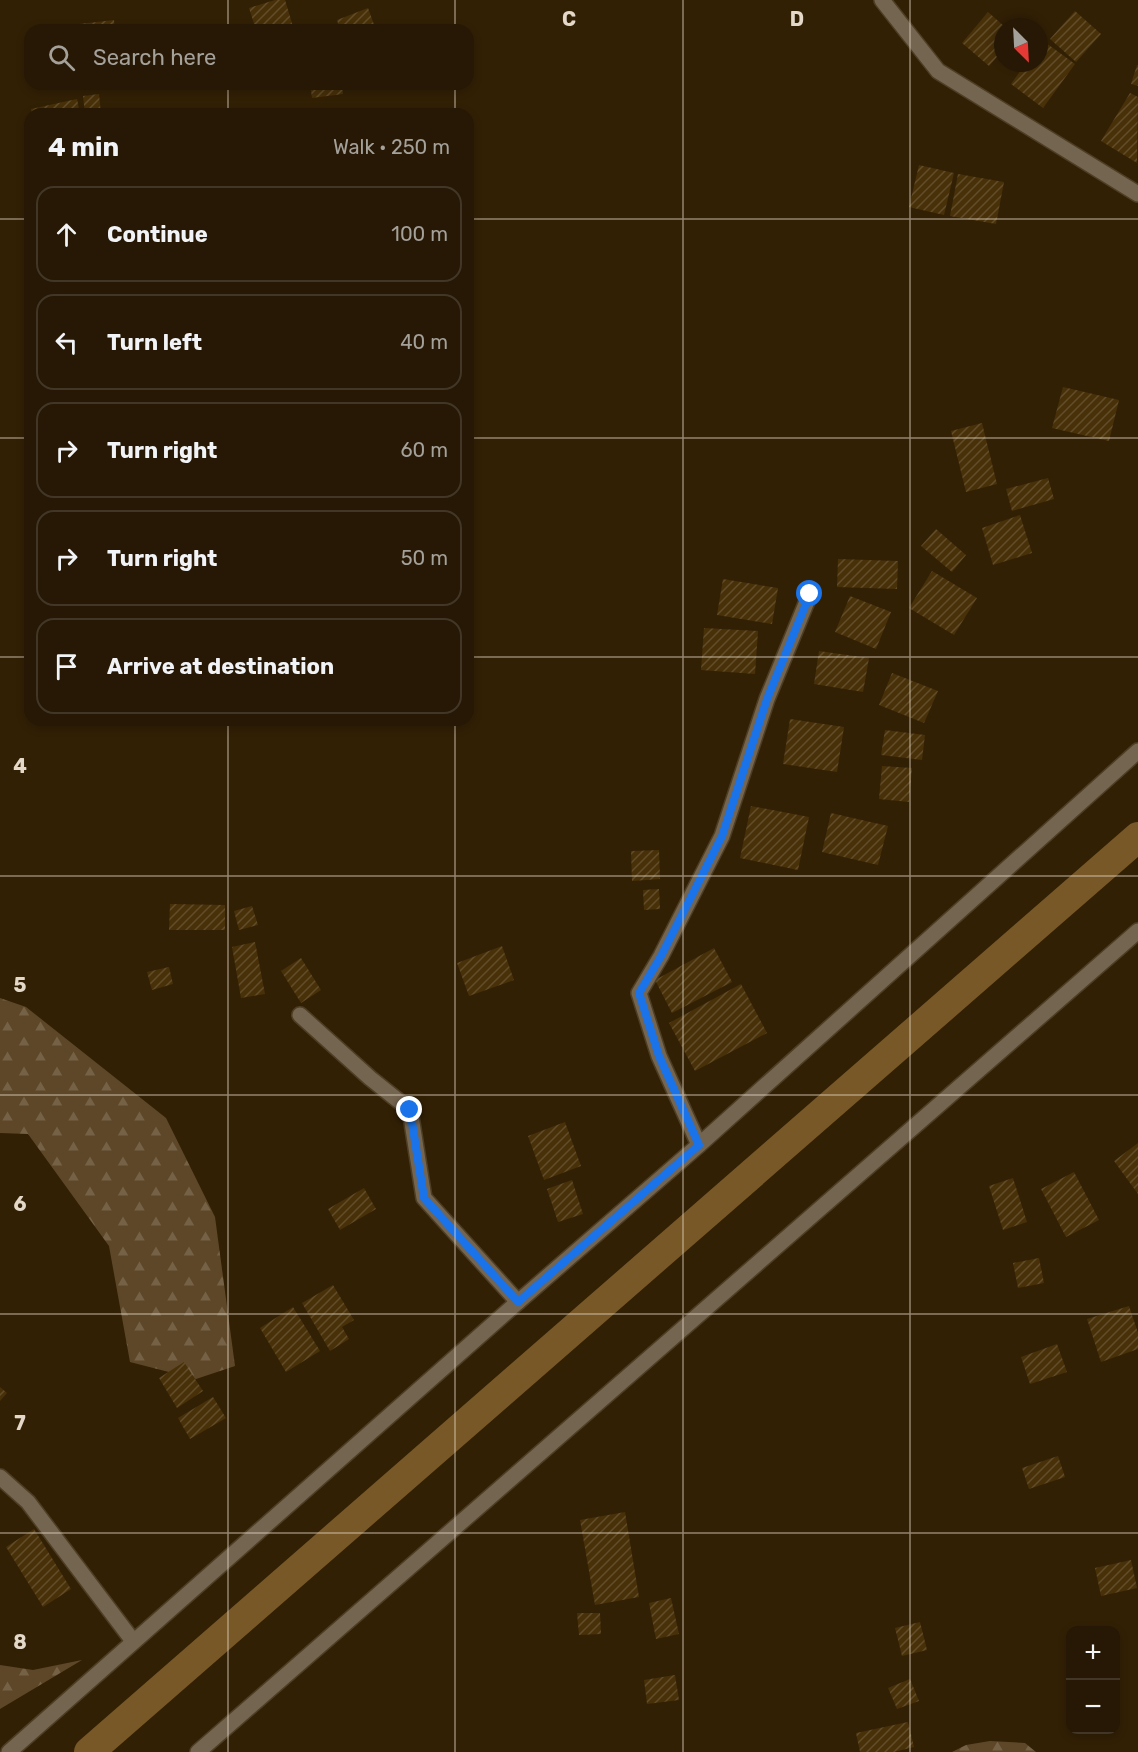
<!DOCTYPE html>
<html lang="en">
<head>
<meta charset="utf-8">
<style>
  body { margin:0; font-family:Rubik,sans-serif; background:#322513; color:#f1f3f6 }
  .controls { position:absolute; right:18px; bottom:18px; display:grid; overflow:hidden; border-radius:12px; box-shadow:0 3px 9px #0003 }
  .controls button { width:54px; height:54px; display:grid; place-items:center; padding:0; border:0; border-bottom:2px solid #423726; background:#261804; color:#f1f3f6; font:30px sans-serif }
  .compass { position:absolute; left:994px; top:18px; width:54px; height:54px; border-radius:50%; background:#261804; box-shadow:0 3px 9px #0003; rotate:156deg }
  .stop { position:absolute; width:18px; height:18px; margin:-14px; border:4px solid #1a73e8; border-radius:50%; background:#fff }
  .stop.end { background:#1a73e8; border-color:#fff; box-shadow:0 2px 6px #0008 }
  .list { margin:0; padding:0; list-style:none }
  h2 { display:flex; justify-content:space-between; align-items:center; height:78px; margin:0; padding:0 24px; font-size:26px }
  h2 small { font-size:20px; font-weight:400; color:#a4a09a }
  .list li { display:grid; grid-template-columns:39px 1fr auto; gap:18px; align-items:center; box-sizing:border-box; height:96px; margin:0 12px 12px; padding:0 12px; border:2px solid #423726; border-radius:18px }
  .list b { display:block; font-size:22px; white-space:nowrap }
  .list em { font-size:20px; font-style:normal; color:#a4a09a }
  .icon { flex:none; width:33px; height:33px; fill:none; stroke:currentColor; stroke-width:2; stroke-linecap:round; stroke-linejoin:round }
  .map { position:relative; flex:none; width:1138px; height:1752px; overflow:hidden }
  .search { position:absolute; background:#261804; box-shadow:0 3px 9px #0003; left:24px; top:24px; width:450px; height:66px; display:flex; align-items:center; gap:15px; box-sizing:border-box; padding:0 21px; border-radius:18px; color:#a4a09a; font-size:22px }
  .panel { position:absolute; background:#261804; box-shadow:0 3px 9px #0003; left:24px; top:108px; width:450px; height:618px; border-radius:18px }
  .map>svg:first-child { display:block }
</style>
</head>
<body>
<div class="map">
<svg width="1138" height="1752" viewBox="0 0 1138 1752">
  <defs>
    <pattern id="forest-firs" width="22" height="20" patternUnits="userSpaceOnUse" patternTransform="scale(1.5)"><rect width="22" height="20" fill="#5d4728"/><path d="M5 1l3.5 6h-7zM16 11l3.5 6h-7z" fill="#746146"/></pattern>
    <pattern id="building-hatch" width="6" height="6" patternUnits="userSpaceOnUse" patternTransform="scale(1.5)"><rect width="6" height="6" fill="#483008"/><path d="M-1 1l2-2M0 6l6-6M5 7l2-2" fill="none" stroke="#624d2b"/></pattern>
  </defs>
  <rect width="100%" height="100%" fill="#322005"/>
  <g fill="url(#forest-firs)">
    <path d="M0,998l26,9 140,111 49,99 20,149 -39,13 -66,-17 -21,-116 -81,-112 -28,-1z"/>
    <path d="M82,1660l-82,49v-44l33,5z"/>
    <path d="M990,1741l35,2 11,9h-84l14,-7z"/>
  </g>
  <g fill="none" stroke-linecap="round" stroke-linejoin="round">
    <path stroke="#795827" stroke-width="30" d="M89,1752l1049,-915"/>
  </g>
  <g fill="url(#building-hatch)">
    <path d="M275,0h10l9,30h-38l-7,-22z"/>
    <path d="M368,8l8,22h-36l-3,-10z"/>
    <path d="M1075,11l26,23 -25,28 -26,-23z"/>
    <path d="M988,12l17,15h-2v23l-14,16 -27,-23z"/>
    <path d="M114,20l1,10h-35l-1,-6z"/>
    <path d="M1042,40l33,24 -32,44 -32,-24 15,-21h13v-18z"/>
    <path d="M1137,65h1v21l-7,-2z"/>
    <path d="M310,84h32l1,10 -31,4z"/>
    <path d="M1130,93l8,4 -1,66 -36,-22z"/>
    <path d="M99,94l2,20h-16l-2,-18z"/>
    <path d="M77,99l3,15h-48l-1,-5z"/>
    <path d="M919,165l35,8 -10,42 -35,-8z"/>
    <path d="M958,174l46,8 -8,42 -46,-8z"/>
    <path d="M1063,387l56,13 -10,41 -57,-13z"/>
    <path d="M982,423l15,61 -31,8 -15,-61z"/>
    <path d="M1048,478l6,21 -42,12 -6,-22z"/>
    <path d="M1020,515l12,38 -39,12 -11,-37z"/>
    <path d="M936,529l30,26 -14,17 -31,-26z"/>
    <path d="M838,559l60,2 -1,28 -60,-2z"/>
    <path d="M932,571l45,27 -23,37 -45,-27z"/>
    <path d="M723,579l55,9 -6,36 -55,-9z"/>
    <path d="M850,596l41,16 -15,37 -41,-17z"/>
    <path d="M704,628l54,3 -3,43 -54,-4z"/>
    <path d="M819,651l50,7 -6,34 -49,-8z"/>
    <path d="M892,673l46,18 -14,32 -45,-18z"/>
    <path d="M790,719l54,8 -7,45 -54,-8z"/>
    <path d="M885,730l40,5 -3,25 -41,-5z"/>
    <path d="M882,766l30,2 -3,34 -30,-3z"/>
    <path d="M751,806l58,11 -11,53 -58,-12z"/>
    <path d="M831,813l57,13 -10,39 -56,-13z"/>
    <path d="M659,850l1,29 -28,2 -1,-30z"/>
    <path d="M659,889l1,20 -16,1 -1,-20z"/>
    <path d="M170,904l55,1v25h-56z"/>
    <path d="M252,906l6,19 -19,5 -5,-19z"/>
    <path d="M255,942l10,52 -24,4 -9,-51z"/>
    <path d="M502,946l12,34 -45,16 -12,-33z"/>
    <path d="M714,948l18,34 -60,31 -17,-33z"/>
    <path d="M301,958l20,32 -20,13 -20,-32z"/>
    <path d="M169,967l4,17 -21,6 -5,-18z"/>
    <path d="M741,984l26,49 -72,38 -26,-48z"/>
    <path d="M565,1122l16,44 -37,14 -16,-44z"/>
    <path d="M1138,1143v51l-24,-33z"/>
    <path d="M1074,1172l25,48 -33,17 -25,-48z"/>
    <path d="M1013,1178l14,44 -24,8 -14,-44z"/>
    <path d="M572,1180l11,34 -25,8 -11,-33z"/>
    <path d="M364,1188l12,21 -36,21 -12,-21z"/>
    <path d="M1039,1258l5,25 -26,5 -5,-25z"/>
    <path d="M333,1285l21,35 -12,7 7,12 -19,12 -28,-48z"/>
    <path d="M1129,1306l9,27v16l-37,13 -14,-43z"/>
    <path d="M293,1307l27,44 -34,21 -26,-44z"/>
    <path d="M1057,1344l10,28 -37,12 -9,-27z"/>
    <path d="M184,1362l19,29 -26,17 -18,-30z"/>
    <path d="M0,1387l7,6 -7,8z"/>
    <path d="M213,1397l13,21 -36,21 -12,-21z"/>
    <path d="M1058,1456l7,21 -36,12 -7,-21z"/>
    <path d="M625,1512l14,85 -44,8 -15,-85z"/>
    <path d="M34,1529l37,60 -28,18 -37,-60z"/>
    <path d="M1131,1560l6,28 -36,8 -6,-28z"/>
    <path d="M671,1598l8,36 -23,5 -7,-36z"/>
    <path d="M577,1613h23l1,21 -22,1z"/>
    <path d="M920,1622l7,28 -25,6 -7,-28z"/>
    <path d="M675,1675l4,25 -32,4 -3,-24z"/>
    <path d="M910,1679l9,22 -22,8 -9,-21z"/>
    <path d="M908,1722l6,25 -20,5h-34l-4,-19z"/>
  </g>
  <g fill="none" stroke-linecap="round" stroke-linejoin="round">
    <defs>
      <g id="minor">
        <path d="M882,0l56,71 200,123"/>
        <path d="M300,1015l70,63 40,32 14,88 94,104"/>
        <path d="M699,1145l-40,-89 -20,-63 22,-37 61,-120 45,-137 43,-105"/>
        <path d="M0,1477l28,25 105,139"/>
        <path d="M9,1752l509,-450 181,-157 439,-394"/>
        <path d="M198,1752l940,-821"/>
      </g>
    </defs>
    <use href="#minor" stroke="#4e3e24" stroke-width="18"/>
    <use href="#minor" stroke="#746551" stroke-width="15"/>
  </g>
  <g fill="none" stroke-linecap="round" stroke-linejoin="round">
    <path stroke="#1a73e8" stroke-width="8" d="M410,1110l14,88 94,104 181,-157 -40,-89 -20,-63 22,-37 61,-120 45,-137 43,-105"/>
  </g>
  <path fill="none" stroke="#e4d9c9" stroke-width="1.5" stroke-opacity="0.55" d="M228,0v30M455,0v30M683,0v1752M910,0v1752M228,84v30M455,84v30M0,219h30M468,219h670M0,438h30M468,438h670M0,657h30M468,657h670M228,720v1032M455,720v1032M0,876h1138M0,1095h1138M0,1314h1138M0,1533h1138"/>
  <g font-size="20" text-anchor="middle" font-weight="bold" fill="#e4d9c9" stroke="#322005" stroke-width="6" stroke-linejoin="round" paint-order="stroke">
    <text x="569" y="26">C</text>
    <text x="797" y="26">D</text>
    <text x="20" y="773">4</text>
    <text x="20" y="992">5</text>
    <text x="20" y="1211">6</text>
    <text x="20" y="1430">7</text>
    <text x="20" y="1649">8</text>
  </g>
</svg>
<div class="controls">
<button>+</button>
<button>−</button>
</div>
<svg class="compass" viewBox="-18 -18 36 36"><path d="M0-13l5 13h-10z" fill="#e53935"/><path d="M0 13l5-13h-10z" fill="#a4a09a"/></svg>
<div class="stop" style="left:810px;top:594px"></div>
<div class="stop end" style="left:410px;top:1110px"></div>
<div class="search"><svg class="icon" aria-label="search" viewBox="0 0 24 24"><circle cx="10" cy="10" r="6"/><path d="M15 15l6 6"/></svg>Search here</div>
<section class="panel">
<h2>4 min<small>Walk · 250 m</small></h2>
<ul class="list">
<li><svg class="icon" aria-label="ahead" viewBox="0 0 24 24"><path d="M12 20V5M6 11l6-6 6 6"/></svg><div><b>Continue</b></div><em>100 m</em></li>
<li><svg class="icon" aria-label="left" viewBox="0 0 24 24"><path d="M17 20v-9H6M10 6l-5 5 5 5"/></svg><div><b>Turn left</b></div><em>40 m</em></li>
<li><svg class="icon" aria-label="right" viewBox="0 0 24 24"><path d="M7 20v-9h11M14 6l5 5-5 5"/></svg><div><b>Turn right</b></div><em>60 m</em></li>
<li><svg class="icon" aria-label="right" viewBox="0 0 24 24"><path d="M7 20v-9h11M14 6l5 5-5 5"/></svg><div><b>Turn right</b></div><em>50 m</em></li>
<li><svg class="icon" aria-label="arrive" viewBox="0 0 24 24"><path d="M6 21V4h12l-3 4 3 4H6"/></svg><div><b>Arrive at destination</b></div></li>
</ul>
</section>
</div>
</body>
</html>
